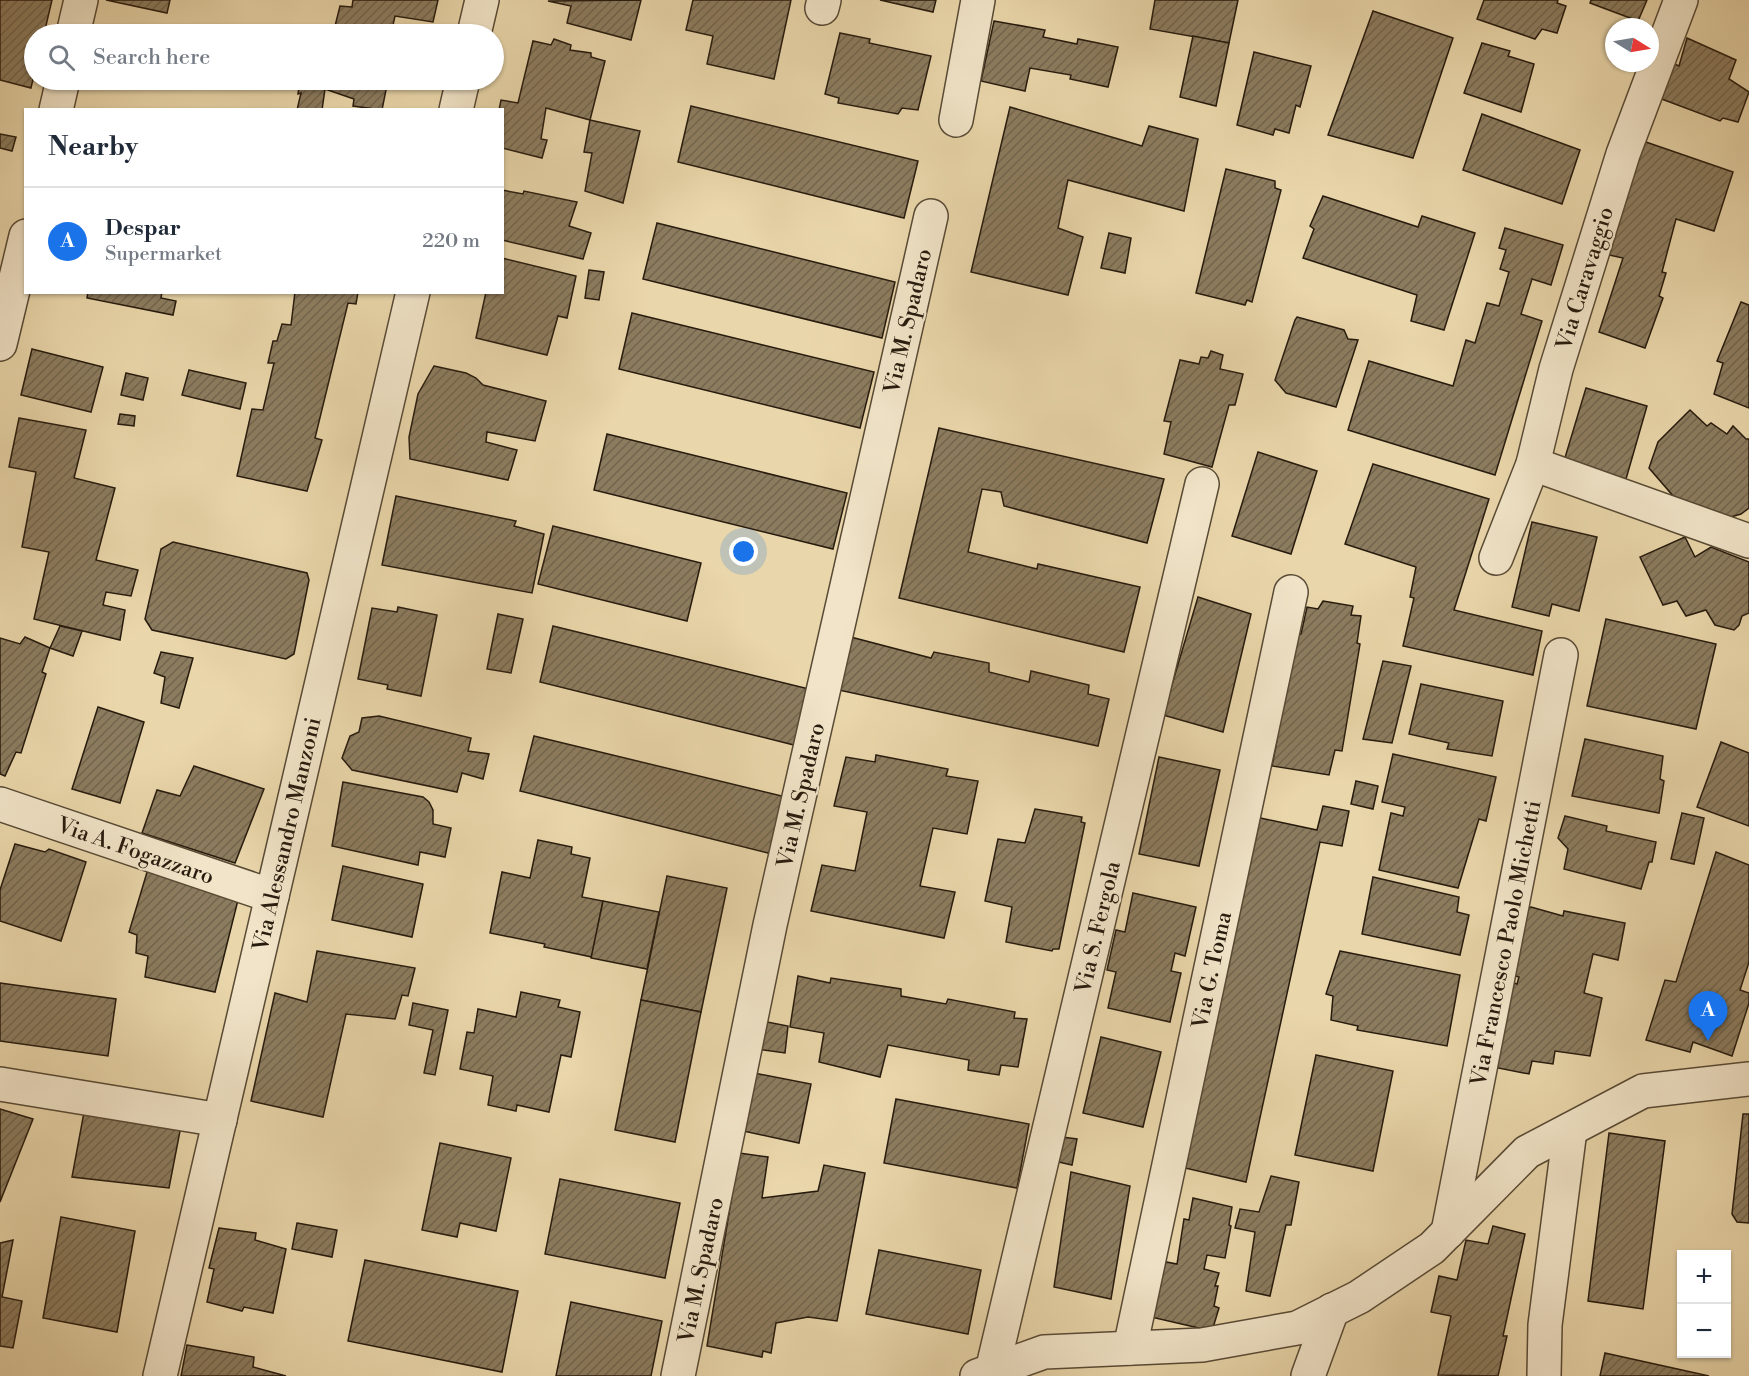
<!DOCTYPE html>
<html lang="en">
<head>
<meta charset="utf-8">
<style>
  body { margin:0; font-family:"Libre Bodoni",serif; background:#f6f6f7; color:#1f2937 }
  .controls { position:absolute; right:18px; bottom:18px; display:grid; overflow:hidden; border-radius:0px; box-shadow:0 2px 4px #0004 }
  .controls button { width:54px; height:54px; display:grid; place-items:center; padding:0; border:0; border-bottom:2px solid #e0e1e3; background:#fff; color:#1f2937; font:30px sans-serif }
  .compass { position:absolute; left:1605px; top:18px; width:54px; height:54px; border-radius:50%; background:#fff; box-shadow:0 2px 4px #0004; rotate:101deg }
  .you { position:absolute; left:744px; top:552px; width:21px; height:21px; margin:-15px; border:4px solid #fff; border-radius:50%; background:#1a73e8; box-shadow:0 0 0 9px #1a73e833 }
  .badge { display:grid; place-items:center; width:39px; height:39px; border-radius:50%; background:#1a73e8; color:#fff; font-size:20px; font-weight:700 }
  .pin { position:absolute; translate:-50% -50px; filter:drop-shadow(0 2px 3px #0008) }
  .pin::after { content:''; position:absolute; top:32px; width:21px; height:18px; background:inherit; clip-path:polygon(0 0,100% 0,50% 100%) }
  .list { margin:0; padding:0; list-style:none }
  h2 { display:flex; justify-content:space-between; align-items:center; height:78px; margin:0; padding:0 24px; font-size:26px }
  h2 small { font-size:20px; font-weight:400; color:#747a83 }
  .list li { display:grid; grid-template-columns:39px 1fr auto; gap:18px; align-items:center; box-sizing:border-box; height:108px; padding:0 24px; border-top:2px solid #e0e1e3 }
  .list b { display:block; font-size:22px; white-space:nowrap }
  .list p { margin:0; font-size:20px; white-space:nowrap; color:#747a83 }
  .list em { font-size:20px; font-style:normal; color:#747a83 }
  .icon { flex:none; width:33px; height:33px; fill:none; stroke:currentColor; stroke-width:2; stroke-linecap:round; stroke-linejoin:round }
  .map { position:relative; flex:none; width:1749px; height:1376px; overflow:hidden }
  .search { position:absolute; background:#fff; box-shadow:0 2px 4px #0004; left:24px; top:24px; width:480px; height:66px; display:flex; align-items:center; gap:15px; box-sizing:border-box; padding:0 21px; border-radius:33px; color:#747a83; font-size:22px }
  .panel { position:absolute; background:#fff; box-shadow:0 2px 4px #0004; left:24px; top:108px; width:480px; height:186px; border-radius:0px }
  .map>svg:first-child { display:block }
</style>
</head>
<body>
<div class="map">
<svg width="1749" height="1376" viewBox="0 0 1749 1376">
  <defs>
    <pattern id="building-hatch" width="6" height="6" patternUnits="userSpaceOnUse" patternTransform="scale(1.5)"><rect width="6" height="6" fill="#8c7c5f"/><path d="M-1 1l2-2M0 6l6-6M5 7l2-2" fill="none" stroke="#72654d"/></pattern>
  </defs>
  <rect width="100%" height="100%" fill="#e9d6aa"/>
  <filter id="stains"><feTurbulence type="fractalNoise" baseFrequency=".00333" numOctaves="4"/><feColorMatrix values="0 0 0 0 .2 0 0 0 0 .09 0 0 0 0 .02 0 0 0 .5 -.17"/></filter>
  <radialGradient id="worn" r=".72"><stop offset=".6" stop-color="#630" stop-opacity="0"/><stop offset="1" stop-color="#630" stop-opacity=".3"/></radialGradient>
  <g fill="url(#building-hatch)" stroke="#271b0e" stroke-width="1.5">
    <path d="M0,0h52l-8,34h-10v41l-3,13 -31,-8z"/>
    <path d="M106,0h64l-3,13z"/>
    <path d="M353,0h85l-5,22 -38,-6 -4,18h-58l7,-28 12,1z"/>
    <path d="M641,0l-10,40 -64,-17 4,-17 -23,-5z"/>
    <path d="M693,0h98l-17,79 -67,-15 6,-28 -27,-6z"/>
    <path d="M880,0h56l-3,12z"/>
    <path d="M1155,0h83l-9,43 -79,-14z"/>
    <path d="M1484,0h74l-1,3 9,3 -9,27 -15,-4 -7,10 -58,-20z"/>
    <path d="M1591,0h56l-9,21 -48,-18z"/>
    <path d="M1373,11l80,27 -40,120 -85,-23z"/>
    <path d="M994,21l51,9 -2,7 34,7 1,-5 40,8 -10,40 -38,-8 1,-4 -41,-7 -5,23 -44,-10z"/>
    <path d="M840,33l30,6 -1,4 62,13 -13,54 -16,-2 -4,6 -60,-11 1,-5 -14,-4z"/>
    <path d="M1193,36l36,7 -13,63 -36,-9z"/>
    <path d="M1687,38l49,22 -7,19 20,13 -11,30 -15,-4 -3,3 -61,-23 13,-35 7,3z"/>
    <path d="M554,39l17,6 -1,5 21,3v4l14,4 -15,59 -44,-12 -5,31 6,1 -5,18 -40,-10v-38h-3l2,-10 17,3 15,-62 18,4z"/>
    <path d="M1482,43l28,8 -2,5 26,8 -13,48 -57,-19z"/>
    <path d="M1254,52l57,14 -11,41 -4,-2 -7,28 -14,-4 -2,6 -36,-10z"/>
    <path d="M300,80h88l-6,30 -29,-4 1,-7 -29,-10 -3,21h-25l4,-17 -3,1z"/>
    <path d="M691,106l227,55 -14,57 -226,-56z"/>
    <path d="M1010,107l132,39 7,-20 49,13 -14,72 -116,-31 -10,48 25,9 -15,58 -97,-23z"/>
    <path d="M1482,114l98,36 -18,54 -99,-34z"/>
    <path d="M590,120l50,11 -17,72 -38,-12 7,-38 -8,-1z"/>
    <path d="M0,134l16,3 -4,14 -12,-3z"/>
    <path d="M1643,141l90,31 -19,59 -38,-12 -14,53 4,1 -7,23 4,2 -18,50 -46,-16 24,-74 -14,-3z"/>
    <path d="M1226,169l49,12v7l6,2 -29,112 -5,-2 -2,5 -49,-12z"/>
    <path d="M502,190l21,4 1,-3 53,11 -8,24 22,7 -8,26 -81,-19z"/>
    <path d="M1323,196l95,31 4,-11 53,17 -31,97 -33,-9 6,-26 -114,-37 11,-29 -4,-3z"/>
    <path d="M657,223l238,59 -13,56 -239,-59z"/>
    <path d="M1505,228l58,17 -12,40 -19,-6 -11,35 21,7 -47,154 -147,-45 21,-69 84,25 13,-46 9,3 12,-40 12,3 10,-34 -9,-3 6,-19 -7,-2z"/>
    <path d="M1109,233l22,5 -6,35 -24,-5z"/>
    <path d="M502,258l74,18 -9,42 -9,-2 -11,39 -71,-17 10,-46h16z"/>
    <path d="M589,270l15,2 -5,28 -14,-2z"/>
    <path d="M88,292h74l-1,6 15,3 -3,14 -86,-17z"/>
    <path d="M295,292h63l-2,12 -8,-1 -33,135 7,2 -15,51 -70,-15 15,-67 11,1 11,-47h-6l5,-22h4l5,-17 9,1z"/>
    <path d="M1741,302l8,3v103l-35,-14 9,-31 -6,-2z"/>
    <path d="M632,313l242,59 -14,56 -241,-59z"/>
    <path d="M1297,317l47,13 4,9 10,1 -22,67 -50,-14 -11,-13 20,-60z"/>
    <path d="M32,349l71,18 -12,45 -70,-17z"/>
    <path d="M1211,351l12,4 -3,14 23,5 -8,31h-6l-17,62 -48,-13 7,-32 -7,-1 16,-61 19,4 2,-7 7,1z"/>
    <path d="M434,366l32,7 10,5 7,7 63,16 -11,40 -48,-9 -1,10 31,8 -9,30 -98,-21 -1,-22 9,-43z"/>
    <path d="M189,370l57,13 -6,26 -58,-14z"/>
    <path d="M126,373l22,5 -5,22 -22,-5z"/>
    <path d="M1586,388l61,18 -21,73 -62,-18z"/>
    <path d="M1690,410l17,16 4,-3 16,11 6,-8 13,13h3v69l-8,6 -17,5 -43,-14 -32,-37 9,-26z"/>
    <path d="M120,414l15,2 -1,10 -16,-2z"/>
    <path d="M19,418l67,12 -12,48 41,10 -19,72 42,10 -7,26 -25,-4 -3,13 22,5 -5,30 -86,-21 15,-67 -27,-5 14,-75 -27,-5z"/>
    <path d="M939,428l225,51 -17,64 -143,-37 -3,-14 -19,-3 -14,63 69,17 1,-5 102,23 -16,65 -225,-54z"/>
    <path d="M607,434l240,59 -14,56 -239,-59z"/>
    <path d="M1258,452l59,19 -26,83 -59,-18z"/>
    <path d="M1373,464l116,35 -35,111 88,21 -9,44 -130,-29 11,-48 -4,-1 6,-30 -71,-23z"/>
    <path d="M396,496l120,25 -2,5 30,8 -12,59 -150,-28z"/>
    <path d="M1532,522l65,15 -18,74 -27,-7 -3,12 -37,-9z"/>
    <path d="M553,526l148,37 -14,58 -149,-37z"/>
    <path d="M1685,537l10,20 16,-10 38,15v51l-7,3 -3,9 -5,5 -19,-5 -9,-15 -20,6 -9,-15 -14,4 -23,-48z"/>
    <path d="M173,542l134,31 2,7 -15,74 -8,5 -134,-29 -7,-11 16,-70z"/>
    <path d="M1198,597l53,17 -28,118 -60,-17z"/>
    <path d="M1323,601l30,5 -2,9 10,1 -4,27 3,1 -18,107 -7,-1 -6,25 -57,-9 5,-26 -7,-2 24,-105 7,1 6,-27 11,2z"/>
    <path d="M398,607l39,8 -16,81 -34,-7 1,-4 -30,-6 14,-71 25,4z"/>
    <path d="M498,614l25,5 -12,54 -24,-4z"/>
    <path d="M1606,619l110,25 -20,85 -109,-23z"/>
    <path d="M60,626l22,5 -9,25 -23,-8z"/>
    <path d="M553,626l256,63 -15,56 -254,-63z"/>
    <path d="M847,636l84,22 3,-6 55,11v9l40,10 2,-11 58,14 -1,9 21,5 -11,47 -264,-57z"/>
    <path d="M25,637l25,11 -8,24 4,2 -25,79 -5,-1 -11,24 -5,-2v-136l20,6z"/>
    <path d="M161,652l32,6 -14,50 -18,-5 4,-26 -11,-4z"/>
    <path d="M1383,661l28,5 -19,77 -29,-4z"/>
    <path d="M1421,684l82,17 -11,55 -45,-7 2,-6 -40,-9z"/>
    <path d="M98,707l46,15 -24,81 -48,-14z"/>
    <path d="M379,716l92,22 -3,13 21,3 -6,25 -21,-6 -5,19 -105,-22 -10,-12 8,-22 9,-4 3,-14z"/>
    <path d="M534,736l252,61 -14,57 -252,-63z"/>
    <path d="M1585,739l78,17 -3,23 4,2 -5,32 -87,-17z"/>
    <path d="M1721,742l28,11v73l-52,-19z"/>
    <path d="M1393,754l103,23 -10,44 -7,-2 -21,69 -79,-18 12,-57 12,3 2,-9 -23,-5z"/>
    <path d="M876,755l72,14 -2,7 32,5 -11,53 -34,-6 -13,58 35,6 -11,46 -133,-27 11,-46 33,6 12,-59 -33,-6 12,-49 29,5z"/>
    <path d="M1159,757l61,13 -21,96 -60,-12z"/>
    <path d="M194,766l70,23 -29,74 -93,-30 15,-43 23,6z"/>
    <path d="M1356,781l22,5 -5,23 -22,-5z"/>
    <path d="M343,782l80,15 6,5 4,8v14l18,4 -6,29 -25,-5 -2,13 -86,-19z"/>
    <path d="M1323,806l26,5 -7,35 -22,-4 -74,340 -61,-14 75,-350 57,12z"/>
    <path d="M1035,809l47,8 -1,5 4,1 -26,126h-6l-1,2 -46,-9 6,-35 -27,-6 13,-62 27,4z"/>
    <path d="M1682,813l22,5 -10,46 -23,-5z"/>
    <path d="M1565,816l42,10 -1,5 50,11 -4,20h-3l-8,27 -77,-20 4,-20 -10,-11z"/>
    <path d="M538,840l34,7 -1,7 19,4 -8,39 21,4 -11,56 -48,-10 1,-3 -55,-11 12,-61 28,6z"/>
    <path d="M15,844l30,8 4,-3 37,13 -25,79 -61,-20v-31z"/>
    <path d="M1716,852l33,13v97l-9,28 9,3v10l-17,53 -39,-14 -3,10 -44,-12 19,-60 11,2z"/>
    <path d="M343,866l80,18 -11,53 -80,-17z"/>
    <path d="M148,869l90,31 -23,92 -70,-15 3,-21 -12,-3 1,-18 -8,-3z"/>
    <path d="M667,876l60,12 -26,124 -60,-12z"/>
    <path d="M1373,877l86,20 -2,15 12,3 -9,40 -98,-21z"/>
    <path d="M1133,893l63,14 -11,49 -10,-3 -4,18 10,2 -11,49 -62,-14 8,-36 -9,-2 9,-40 9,2z"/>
    <path d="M603,901l56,11 -12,57 -56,-11z"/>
    <path d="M1531,907l32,9 1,-5 61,12 -7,37 -25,-6 -9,39 18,5 -12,58 -35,-5 -2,13 -21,-3 -3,13 -36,-7 18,-85 6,2 2,-7 -8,-2 14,-66z"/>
    <path d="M317,951l98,17 -7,28 -6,-1 -7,24 -49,-5 -23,103 -72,-16 24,-108 32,9z"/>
    <path d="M1340,951l120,24 -13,71 -90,-16 1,-4 -27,-6 2,-24 -7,-2z"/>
    <path d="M798,976l32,7 1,-5 70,11v7l45,8 2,-5 67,13 -1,6 13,1 -9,48 -17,-2 -2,10 -31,-5 1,-10 -81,-15 -8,32 -61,-15 5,-29 -34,-6z"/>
    <path d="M0,983l116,16 -8,57 -108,-15z"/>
    <path d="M521,992l39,8 -2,7 22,5 -9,45 -10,-2 -12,57 -32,-7 -1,6 -28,-6 5,-29 -33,-7 7,-37 7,1 4,-24 38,8z"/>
    <path d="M641,1000l60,12 -26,130 -60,-12z"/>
    <path d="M413,1003l35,7 -13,65 -11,-2 9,-43 -24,-5z"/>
    <path d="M762,1021l26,5 -3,27 -28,-4z"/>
    <path d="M1101,1037l60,15 -18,75 -60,-14z"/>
    <path d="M1316,1055l77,16 -20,100 -78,-16z"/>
    <path d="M754,1073l57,11 -12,59 -56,-12z"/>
    <path d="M896,1099l133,25 -12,64 -133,-25z"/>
    <path d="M0,1109l33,10 -33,83z"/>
    <path d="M84,1112l97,14 -12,62 -97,-11z"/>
    <path d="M1743,1114h6v109l-12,-1 -5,-8z"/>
    <path d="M1609,1133l56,8 -22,168 -55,-8z"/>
    <path d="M1062,1137l15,2 -5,26 -18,-4z"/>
    <path d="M440,1143l71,15 -15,73 -36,-8 -3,14 -35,-7z"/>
    <path d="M739,1153l29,4 -6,41 56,-7 6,-26 41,8 -28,148 -29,-4 -32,6 -5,30 -8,-2 -1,6 -55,-11z"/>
    <path d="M1071,1172l59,14 -19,113 -57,-12z"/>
    <path d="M1271,1176l28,6 -8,43h-5l-16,71 -24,-5 9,-59 -20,-4 5,-19 19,3z"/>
    <path d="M560,1179l120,24 -15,75 -120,-24z"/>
    <path d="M1193,1198l39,9 -3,18 2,1 -6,32 -18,-3 -3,14 15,4 -4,13h3l-4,20 5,2 -7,23 -61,-14 10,-56 16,3 7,-45 5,1z"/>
    <path d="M61,1217l74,14 -18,101 -74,-14z"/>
    <path d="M297,1223l40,7 -5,27 -40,-8z"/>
    <path d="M1493,1226l32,8 -22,102h4l-9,40 -60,-1 13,-59 -20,-4 8,-36 18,4 9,-40 22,4z"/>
    <path d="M219,1228l37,5 -1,7 31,9 -13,64 -29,-6 -2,4 -35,-9 7,-33 -5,-1z"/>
    <path d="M13,1240l-11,57 20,4 -9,47 -13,-2v-103z"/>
    <path d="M879,1250l102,20 -13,64 -102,-20z"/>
    <path d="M365,1260l153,31 -16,81 -154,-31z"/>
    <path d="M571,1302l91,19 -11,55h-95z"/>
    <path d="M187,1345l67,12 -1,10 33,9h-105z"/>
    <path d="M1605,1353l104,23h-109z"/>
  </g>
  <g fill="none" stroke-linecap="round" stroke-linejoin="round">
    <defs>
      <g id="minor">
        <path d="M822,8l2,-8"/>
        <path d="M73,34l8,-34"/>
        <path d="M474,34l8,-34"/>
        <path d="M56,110l7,-30"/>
        <path d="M456,110l7,-30"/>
        <path d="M956,120l22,-120"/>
        <path d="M0,344l26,-108"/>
        <path d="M1533,464l216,77"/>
        <path d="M1496,558l37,-94 23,-95 67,-215 58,-154"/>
        <path d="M0,804l272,92"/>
        <path d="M0,1084l220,36"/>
        <path d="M1448,1232l113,-577"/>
        <path d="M1130,1348l161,-756"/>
        <path d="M992,1371l210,-887"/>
        <path d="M160,1376l253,-1084"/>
        <path d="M678,1376l92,-451 161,-709"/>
        <path d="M1308,1376l24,-66"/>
        <path d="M1544,1376l1,-51 25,-195"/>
      </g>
      <path id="tertiary" d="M977,1376l67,-24 158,-7 95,-17 62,-31 73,-49 95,-96 116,-61 106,-12"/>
    </defs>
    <use href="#minor" stroke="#584a35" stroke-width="36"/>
    <use href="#tertiary" stroke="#584a35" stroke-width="36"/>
    <use href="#minor" stroke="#f1e4c8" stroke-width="33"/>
    <use href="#tertiary" stroke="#f1e4c8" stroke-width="33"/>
  </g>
  <g text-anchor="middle" stroke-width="4.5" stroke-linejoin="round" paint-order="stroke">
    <g font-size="22" fill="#271b0e" stroke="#f1e4c8">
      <text transform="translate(1584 278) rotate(-73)" y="8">Via Caravaggio</text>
      <text transform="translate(907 321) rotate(-77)" y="8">Via M. Spadaro</text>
      <text transform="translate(800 795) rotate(-77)" y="8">Via M. Spadaro</text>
      <text transform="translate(286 834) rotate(-77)" y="8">Via Alessandro Manzoni</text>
      <text transform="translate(136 850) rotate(19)" y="8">Via A. Fogazzaro</text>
      <text transform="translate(1097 927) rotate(-77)" y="8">Via S. Fergola</text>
      <text transform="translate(1505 943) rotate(-79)" y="8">Via Francesco Paolo Michetti</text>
      <text transform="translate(1211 970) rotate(-78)" y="8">Via G. Toma</text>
      <text transform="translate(700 1270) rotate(-78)" y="8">Via M. Spadaro</text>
    </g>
  </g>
  <rect width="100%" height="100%" filter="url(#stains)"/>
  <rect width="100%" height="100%" fill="url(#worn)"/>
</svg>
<div class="controls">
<button>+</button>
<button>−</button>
</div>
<svg class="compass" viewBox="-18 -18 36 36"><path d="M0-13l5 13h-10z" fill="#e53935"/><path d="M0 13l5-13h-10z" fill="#747a83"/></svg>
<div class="you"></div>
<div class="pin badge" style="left:1708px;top:1041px">A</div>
<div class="search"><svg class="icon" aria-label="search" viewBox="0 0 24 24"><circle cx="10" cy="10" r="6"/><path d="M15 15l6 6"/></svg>Search here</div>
<section class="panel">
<h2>Nearby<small></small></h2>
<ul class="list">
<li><span class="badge">A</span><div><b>Despar</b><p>Supermarket</p></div><em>220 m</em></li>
</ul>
</section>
</div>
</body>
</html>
